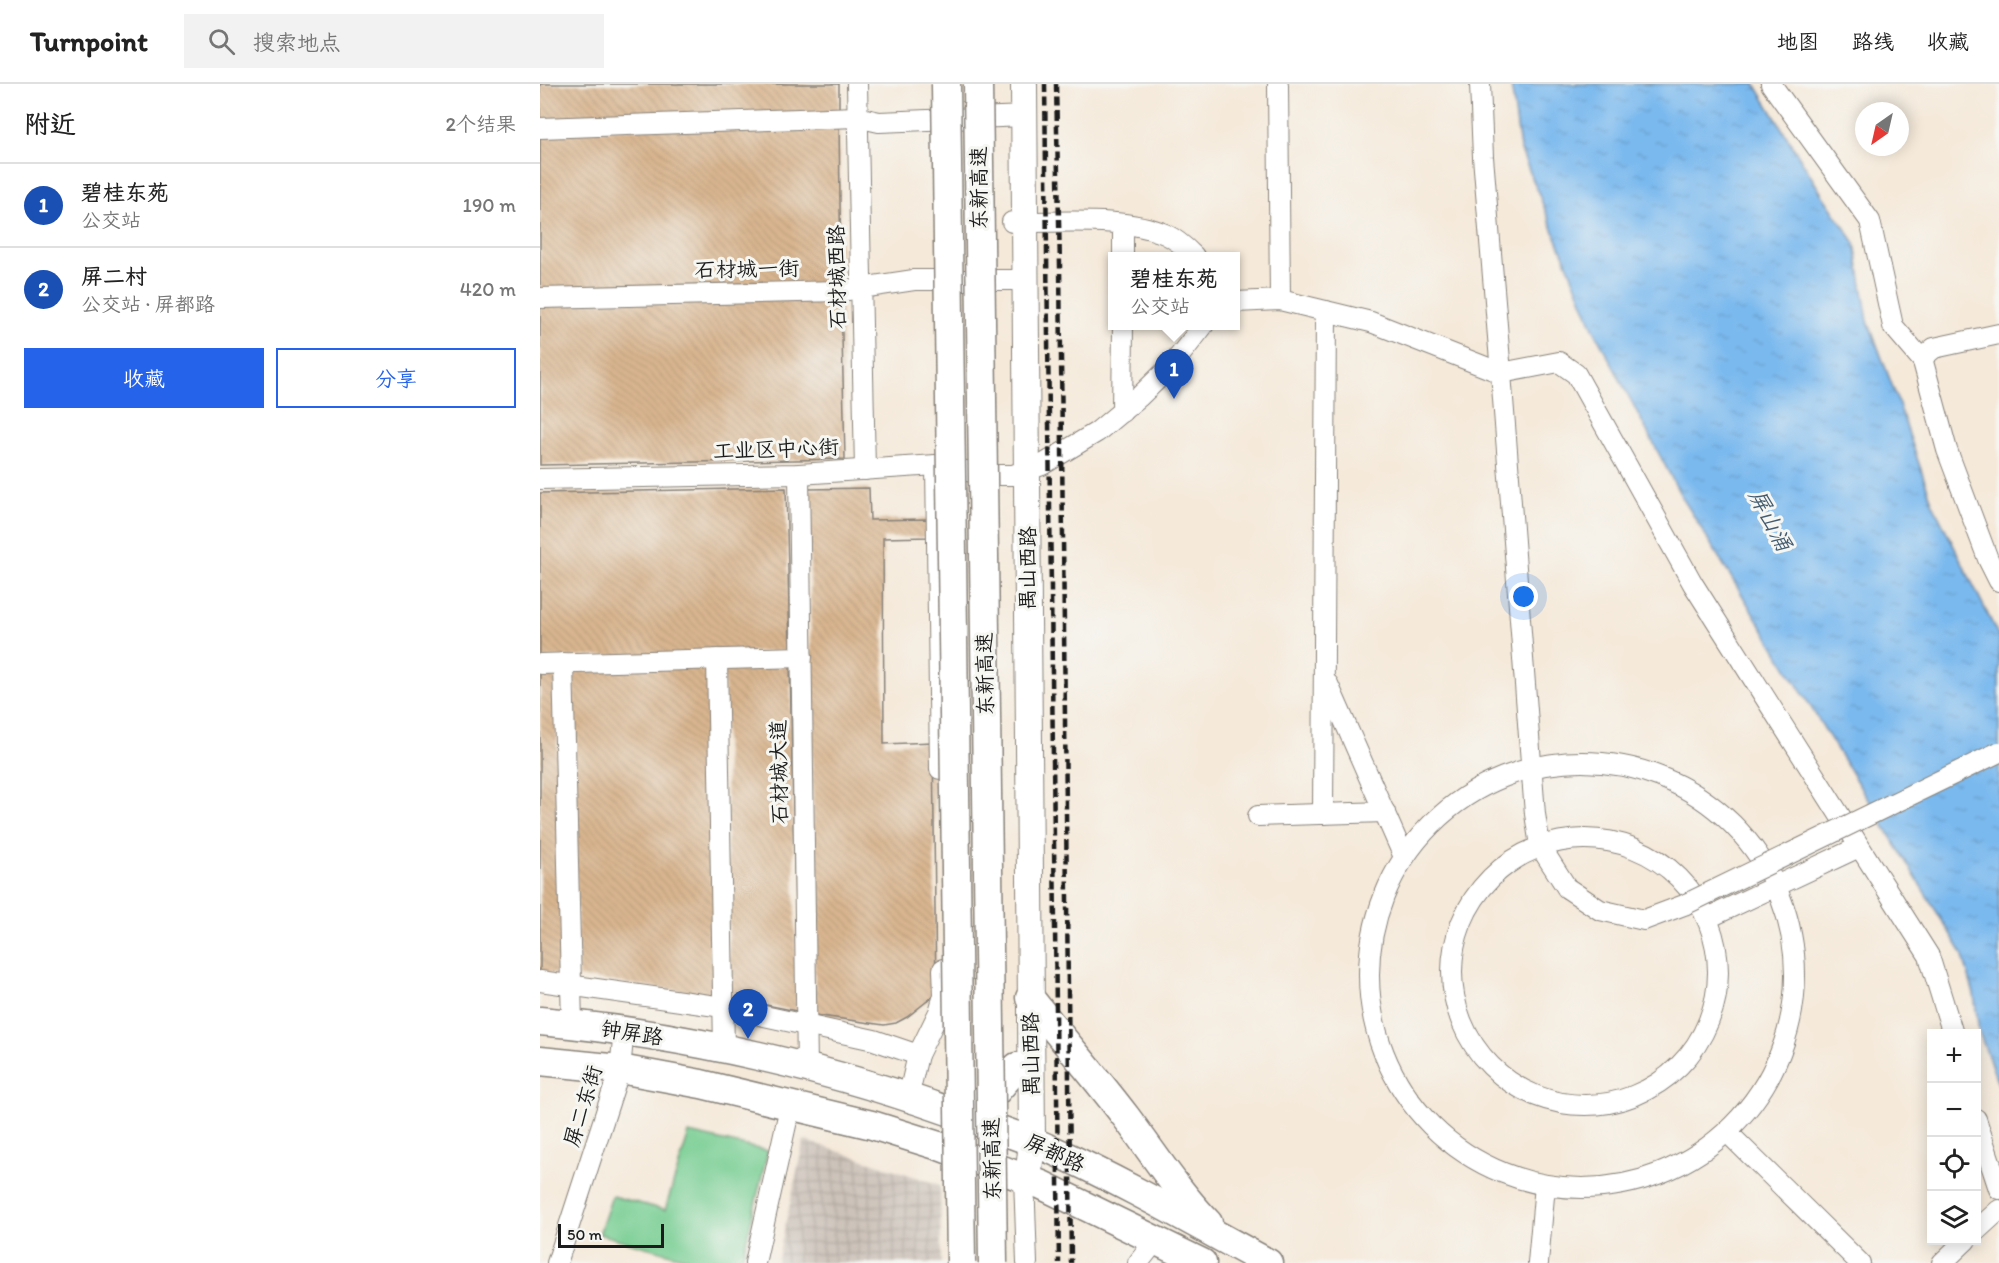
<!DOCTYPE html>
<html lang="zh">
<head>
<meta charset="utf-8">
<style>
  body { margin:0; font-family:Itim,"LXGW WenKai TC",sans-serif; background:#f2f2f2; color:#222 }
  .controls { position:absolute; right:18px; bottom:18px; display:grid; overflow:hidden; border-radius:0px; box-shadow:0 3px 15px #0003 }
  .controls button { width:54px; height:54px; display:grid; place-items:center; padding:0; border:0; border-bottom:2px solid #e0e0e0; background:#fff; color:#222; font:30px sans-serif }
  .compass { position:absolute; left:1315px; top:18px; width:54px; height:54px; border-radius:50%; background:#fff; box-shadow:0 3px 15px #0003; rotate:214deg }
  .scale { position:absolute; left:18px; bottom:15px; width:106px; box-sizing:border-box; padding-left:6px; border:3px solid #1c1c1c; border-top:0; font-size:16px; line-height:21px; white-space:nowrap; color:#1c1c1c; -webkit-text-stroke:4px #f6f6f2; paint-order:stroke }
  .you { position:absolute; left:984px; top:513px; width:21px; height:21px; margin:-15px; border:4px solid #fff; border-radius:50%; background:#1a73e8; box-shadow:0 0 0 9px #1a73e833 }
  .badge { display:grid; place-items:center; width:39px; height:39px; border-radius:50%; background:#2563eb; color:#fff; font-size:20px; font-weight:700 }
  .pin { position:absolute; translate:-50% -50px; filter:drop-shadow(0 2px 3px #0008) }
  .pin::after { content:''; position:absolute; top:32px; width:21px; height:18px; background:inherit; clip-path:polygon(0 0,100% 0,50% 100%) }
  .popup { position:absolute; left:568px; top:168px; width:132px; height:78px; box-sizing:border-box; display:grid; place-content:center; border-radius:0px; background:#fff; filter:drop-shadow(0 2px 4px #0005); font-size:20px; white-space:nowrap; color:#767676 }
  .popup b { font-size:22px; color:#222 }
  .popup::after { content:''; position:absolute; left:50%; top:100%; margin-left:-12px; border:12px solid transparent; border-top-color:#fff }
  .list { margin:0; padding:0; list-style:none }
  h2 { display:flex; justify-content:space-between; align-items:center; height:78px; margin:0; padding:0 24px; font-size:26px }
  h2 small { font-size:20px; font-weight:400; color:#767676 }
  .list li { display:grid; grid-template-columns:39px 1fr auto; gap:18px; align-items:center; box-sizing:border-box; height:84px; padding:0 24px; border-top:2px solid #e0e0e0 }
  .list b { display:block; font-size:22px; white-space:nowrap }
  .list p { margin:0; font-size:20px; white-space:nowrap; color:#767676 }
  .list em { font-size:20px; font-style:normal; color:#767676 }
  .actions { display:flex; gap:12px; padding:18px 24px }
  .actions a { flex:1; padding:14px 0; border:2px solid #2563eb; border-radius:0px; text-align:center; font-size:21px; color:#2563eb }
  .actions .main { background:#2563eb; color:#fff }
  .icon { flex:none; width:33px; height:33px; fill:none; stroke:currentColor; stroke-width:2; stroke-linecap:round; stroke-linejoin:round }
  .map { position:relative; flex:none; width:1459px; height:1179px; overflow:hidden }
  header { display:flex; align-items:center; gap:36px; box-sizing:border-box; height:84px; padding:0 30px; background:#fff; border-bottom:2px solid #e0e0e0 }
  header strong { font-size:28px }
  nav { display:flex; gap:33px; margin-inline-start:auto; font-size:21px }
  .search { width:420px; height:54px; background:#f2f2f2; display:flex; align-items:center; gap:15px; box-sizing:border-box; padding:0 21px; border-radius:0px; color:#767676; font-size:22px }
  main { display:flex }
  aside { flex:1; background:#fff }
  .map>svg:first-child { display:block }
</style>
</head>
<body>
<header>
<strong>Turnpoint</strong>
<div class="search"><svg class="icon" aria-label="search" viewBox="0 0 24 24"><circle cx="10" cy="10" r="6"/><path d="M15 15l6 6"/></svg>搜索地点</div>
<nav><a>地图</a><a>路线</a><a>收藏</a></nav>
</header>
<main>
<aside>
<h2>附近<small>2个结果</small></h2>
<ul class="list">
<li><span class="badge" style="background:#1a4fb4">1</span><div><b>碧桂东苑</b><p>公交站</p></div><em>190 m</em></li>
<li><span class="badge" style="background:#1a4fb4">2</span><div><b>屏二村</b><p>公交站 · 屏都路</p></div><em>420 m</em></li>
</ul>
<div class="actions"><a class="main">收藏</a><a>分享</a></div>
</aside>
<div class="map">
<svg width="1459" height="1179" viewBox="0 0 1459 1179">
  <defs>
    <pattern id="industrial-grid" width="8" height="8" patternUnits="userSpaceOnUse" patternTransform="scale(1.5)"><rect width="8" height="8" fill="#ccc2b9"/><path d="M0 4h8M4 0v8" fill="none" stroke="#afa69e"/></pattern>
    <pattern id="water-ripples" width="26" height="14" patternUnits="userSpaceOnUse" patternTransform="scale(1.5)"><rect width="26" height="14" fill="#7ab9ee"/><path d="M2 4q2-2 4 0t4 0M15 11q2-2 4 0t4 0" fill="none" stroke="#699ecc"/></pattern>
    <pattern id="building-back-hatch" width="6" height="6" patternUnits="userSpaceOnUse" patternTransform="scale(1.5)"><rect width="6" height="6" fill="#d9b690"/><path d="M-1 5l2 2M0 0l6 6M5-1l2 2" fill="none" stroke="#ba9c7c"/></pattern>
  </defs>
  <rect width="100%" height="100%" fill="#f6f6f2"/>
  <filter id="ink" filterUnits="userSpaceOnUse"><feTurbulence type="fractalNoise" baseFrequency=".0167" numOctaves="2"/><feDisplacementMap in="SourceGraphic" scale="12" xChannelSelector="R" yChannelSelector="G"/><feConvolveMatrix kernelMatrix="1 2 1 2 8 2 1 2 1" color-interpolation-filters="sRGB"/></filter>
  <filter id="wash" filterUnits="userSpaceOnUse"><feTurbulence type="fractalNoise" baseFrequency=".008" numOctaves="4" result="noise"/><feDisplacementMap in="SourceGraphic" scale="24" xChannelSelector="R" yChannelSelector="G"/><feGaussianBlur stdDeviation="1.35" result="paint"/><feColorMatrix in="noise" values="0 0 0 0 0 0 0 0 0 0 0 0 0 0 0 0 0 1.4 0 .05"/><feComposite in="paint" operator="in"/></filter>
  <g filter="url(#wash)">
    <rect width="100%" height="100%" fill="#f5e9d9"/>
    <path fill="url(#industrial-grid)" d="M264,1056l136,45 1,78h-164z"/>
    <path fill="#77cd92" stroke="#4a7457" stroke-width="1.5" d="M149,1049l79,18 -27,112h-38l-104,-29 13,-38 53,14z"/>
    <path fill="url(#water-ripples)" stroke="#4b6a85" stroke-width="1.5" d="M971,0h244l68,112 32,47 13,78 27,72 37,109 67,135v449l-20,-54 -5,-38 -12,-41 -282,-459 -86,-164 -74,-182z"/>
    <g id="blocks">
      <g fill="url(#building-back-hatch)">
        <path d="M0,0h299v30l-299,9z"/>
        <path d="M299,38l2,164 -301,9v-163z"/>
        <path d="M301,211l4,164 -305,6v-163z"/>
        <path d="M246,404l4,163 -250,7v-165z"/>
        <path d="M329,404l1,32 60,-1v18l-47,1 1,206 49,-2 3,252 -29,23 -11,6 -12,2 -69,-10 -6,-526z"/>
        <path d="M171,581l6,331 -139,-19 -5,-305z"/>
        <path d="M250,582l7,345 -67,-13 -6,-331z"/>
        <path d="M0,586h16l6,305 -22,-3z"/>
      </g>
    </g>
  </g>
  <g filter="url(#ink)">
    <use href="#blocks" fill-opacity="0" stroke="#88827a" stroke-width="1.5"/>
    <g fill="none" stroke-linecap="round" stroke-linejoin="round">
      <defs>
        <g id="minor">
          <path d="M317,0l8,386"/>
          <path d="M738,0l2,216"/>
          <path d="M940,0l3,73 18,216 58,-11 17,12 117,210 236,372 24,78"/>
          <path d="M1231,0l99,137 23,105 30,35"/>
          <path d="M0,44l317,-11 22,5 146,-6"/>
          <path d="M472,138c45,1 112,-6 153,12 11,5 20,13 29,22"/>
          <path d="M583,172v-31"/>
          <path d="M0,214l301,-7 73,-11h112"/>
          <path d="M696,218l44,-2 91,22 130,51 34,441 5,32 27,42"/>
          <path d="M1459,250l-65,14 -12,10 25,92 41,109 11,22"/>
          <path d="M582,328l1,-86"/>
          <path d="M396,381l4,304"/>
          <path d="M259,390l8,595"/>
          <path d="M0,395l259,-5 137,-9 51,10h26l29,-10 55,-33 42,-35 34,-33 30,-38"/>
          <path d="M177,575l7,390"/>
          <path d="M23,579l9,361"/>
          <path d="M0,580l262,-7"/>
          <path d="M788,600l76,173"/>
          <circle cx="1042" cy="891" r="213"/>
          <path d="M783,730l3,-503"/>
          <path d="M718,732l127,-4"/>
          <circle cx="1045" cy="888" r="133"/>
          <path d="M1168,834l151,-71"/>
          <path d="M0,897l183,26 151,33 44,15"/>
          <path d="M368,1014l10,-43 21,-43 5,-17 -1,-26"/>
          <path d="M1436,1035l23,70"/>
          <path d="M1187,1048l133,131"/>
          <path d="M484,1094l3,85"/>
          <path d="M1436,1147l23,-21"/>
          <path d="M17,1179l63,-194 4,-39"/>
          <path d="M215,1179l35,-156"/>
          <path d="M598,1179l18,-23"/>
          <path d="M998,1179l7,-78"/>
          <path d="M1402,1179l24,-23"/>
        </g>
        <path id="major" d="M484,1094l5,-7 3,-30 -8,-1057"/>
        <g id="highway">
          <path d="M490,914c31,40 65,78 96,119 27,36 51,74 82,106"/>
          <path d="M0,937c146,13 296,48 433,99 26,10 52,18 77,29 75,34 146,75 218,114"/>
          <path d="M0,977l80,8 81,15 171,41 67,21 103,39 160,78"/>
          <path d="M435,1021l18,-10 24,-28"/>
        </g>
      </defs>
      <use href="#minor" stroke="#88827a" stroke-width="22"/>
      <use href="#major" stroke="#88827a" stroke-width="28"/>
      <use href="#highway" stroke="#88827a" stroke-width="31"/>
      <use href="#minor" stroke="#fff" stroke-width="20"/>
      <use href="#major" stroke="#fff" stroke-width="26"/>
      <use href="#highway" stroke="#fff" stroke-width="28"/>
      <g stroke="#1c1c1c" stroke-width="4.5" stroke-dasharray="9 4.5" stroke-linecap="butt">
        <path d="M505,0l14,1179"/>
        <path d="M516,0l4,182 11,997"/>
      </g>
      <defs>
        <path id="minor-bridge" d="M1027,804l33,22 44,10 40,-15 315,-153"/>
        <g id="highway-bridge">
          <path d="M406,0l15,1179"/>
          <path d="M438,0l15,1179"/>
        </g>
      </defs>
      <use href="#minor-bridge" stroke="#88827a" stroke-width="22" stroke-linecap="butt"/>
      <use href="#highway-bridge" stroke="#88827a" stroke-width="31" stroke-linecap="butt"/>
      <use href="#minor-bridge" stroke="#fff" stroke-width="20"/>
      <use href="#highway-bridge" stroke="#fff" stroke-width="28"/>
    </g>
  </g>
  <g text-anchor="middle" stroke-width="6" stroke-linejoin="round" paint-order="stroke">
    <g font-size="21" fill="#1c1c1c" stroke="#f6f6f2">
      <text transform="translate(439 104) rotate(-90)" y="7">东新高速</text>
      <text transform="translate(207 185) rotate(-1)" y="7">石材城一街</text>
      <text transform="translate(297 193) rotate(-91)" y="7">石材城西路</text>
      <text transform="translate(236 365) rotate(-2)" y="7">工业区中心街</text>
      <text transform="translate(488 484) rotate(-90)" y="7">禺山西路</text>
      <text transform="translate(445 590) rotate(-91)" y="7">东新高速</text>
      <text transform="translate(239 688) rotate(-91)" y="7">石材城大道</text>
      <text transform="translate(92 949) rotate(9)" y="7">钟屏路</text>
      <text transform="translate(491 970) rotate(-91)" y="7">禺山西路</text>
      <text transform="translate(43 1022) rotate(-73)" y="7">屏二东街</text>
      <text transform="translate(515 1069) rotate(24)" y="7">屏都路</text>
      <text transform="translate(452 1075) rotate(-91)" y="7">东新高速</text>
    </g>
    <g font-size="22" font-style="italic" fill="#425b70" stroke="#f6f6f2">
      <text transform="translate(1231 436) rotate(62)" y="8">屏山涌</text>
    </g>
  </g>
</svg>
<div class="controls">
<button>+</button>
<button>−</button>
<button><svg class="icon" aria-label="locate" viewBox="0 0 24 24"><circle cx="12" cy="12" r="6"/><path d="M12 2v4M12 18v4M2 12h4M18 12h4"/></svg></button>
<button><svg class="icon" aria-label="layers" viewBox="0 0 24 24"><path d="M12 4l9 5-9 5-9-5zM3 14l9 5 9-5"/></svg></button>
</div>
<svg class="compass" viewBox="-18 -18 36 36"><path d="M0-13l5 13h-10z" fill="#e53935"/><path d="M0 13l5-13h-10z" fill="#767676"/></svg>
<div class="scale">50 m</div>
<div class="you"></div>
<div class="pin badge" style="left:634px;top:315px;background:#1a4fb4">1</div>
<div class="popup"><b>碧桂东苑</b>公交站</div>
<div class="pin badge" style="left:208px;top:955px;background:#1a4fb4">2</div>
</div>
</main>
</body>
</html>
